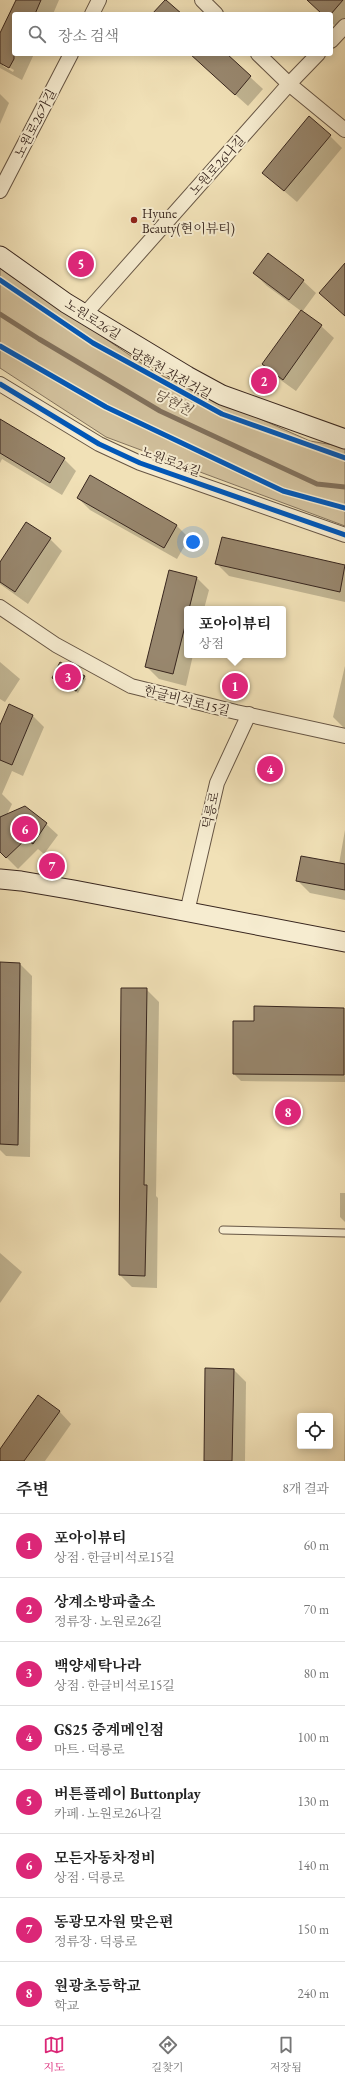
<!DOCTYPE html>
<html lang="ko">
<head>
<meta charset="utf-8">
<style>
  body { margin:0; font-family:"EB Garamond","Noto Serif KR",serif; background:#f2f2f2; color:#222 }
  .controls { position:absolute; right:12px; bottom:12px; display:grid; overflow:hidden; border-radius:4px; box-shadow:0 2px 10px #0003 }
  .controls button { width:36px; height:36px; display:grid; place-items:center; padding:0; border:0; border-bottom:1px solid #e0e0e0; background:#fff; color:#222; font:20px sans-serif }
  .you { position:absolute; left:193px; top:542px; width:14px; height:14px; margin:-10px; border:3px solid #fff; border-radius:50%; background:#1a73e8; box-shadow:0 0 0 6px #1a73e833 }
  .badge { display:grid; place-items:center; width:26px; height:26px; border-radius:50%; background:#db2777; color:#fff; font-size:13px; font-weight:700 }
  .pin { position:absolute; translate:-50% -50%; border:2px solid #fff; box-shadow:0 1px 4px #0006 }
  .popup { position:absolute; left:184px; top:606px; width:102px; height:52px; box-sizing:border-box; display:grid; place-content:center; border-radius:4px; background:#fff; filter:drop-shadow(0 1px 3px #0005); font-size:13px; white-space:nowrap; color:#767676 }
  .popup b { font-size:15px; color:#222 }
  .popup::after { content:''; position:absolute; left:50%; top:100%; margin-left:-8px; border:8px solid transparent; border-top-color:#fff }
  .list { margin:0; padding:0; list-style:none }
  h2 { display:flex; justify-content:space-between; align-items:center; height:52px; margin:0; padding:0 16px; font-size:17px }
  h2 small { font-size:13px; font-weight:400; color:#767676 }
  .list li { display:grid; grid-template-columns:26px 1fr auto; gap:12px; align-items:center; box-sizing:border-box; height:64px; padding:0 16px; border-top:1px solid #e0e0e0 }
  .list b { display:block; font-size:15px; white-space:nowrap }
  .list p { margin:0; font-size:13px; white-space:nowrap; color:#767676 }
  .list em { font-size:13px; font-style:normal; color:#767676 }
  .icon { flex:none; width:22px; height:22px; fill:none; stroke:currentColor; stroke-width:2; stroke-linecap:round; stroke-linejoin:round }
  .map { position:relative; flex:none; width:345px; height:1461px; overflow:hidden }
  .search { position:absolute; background:#fff; box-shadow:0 2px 10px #0003; left:12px; right:12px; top:12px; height:44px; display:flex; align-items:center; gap:10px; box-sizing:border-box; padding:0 14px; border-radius:4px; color:#767676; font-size:15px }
  .sheet { height:564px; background:#fff }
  nav { display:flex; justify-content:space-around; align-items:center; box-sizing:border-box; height:56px; border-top:1px solid #e0e0e0; background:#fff; font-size:11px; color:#767676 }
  nav a { display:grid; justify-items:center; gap:2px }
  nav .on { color:#db2777 }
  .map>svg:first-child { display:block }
</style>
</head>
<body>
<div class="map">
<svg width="345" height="1461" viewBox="0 0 345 1461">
  <rect width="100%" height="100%" fill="#f1e1b7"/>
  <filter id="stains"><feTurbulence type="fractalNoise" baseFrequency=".005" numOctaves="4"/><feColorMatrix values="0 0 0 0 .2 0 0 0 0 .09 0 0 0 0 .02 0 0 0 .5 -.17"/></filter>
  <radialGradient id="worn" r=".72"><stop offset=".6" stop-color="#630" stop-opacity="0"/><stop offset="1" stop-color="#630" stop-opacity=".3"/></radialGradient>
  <path fill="#d2c19d" stroke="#85745e" d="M0,267l156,106 154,68 35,6v79l-239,-89 -106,-69z"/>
  <g fill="#0003" fill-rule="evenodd">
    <path d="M17,0h42l-6,14h-39v40h20l-12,26 -22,-12v-33zM3,64l11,6 -1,2 -10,-6z"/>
    <path d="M307,0h38v24l-5,6 -9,-8v-8h-8z"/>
    <path d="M190,54h35l38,35 -15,17z"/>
    <path d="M0,94l9,9 -9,21z"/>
    <path d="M330,136l12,12 -45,54 -34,-29z"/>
    <path d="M268,255l35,26 13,12 -14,19 19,14 13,12 -38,53 -21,-15 -12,-12 38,-53 -34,-25 -13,-13z"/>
    <path d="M0,420l64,39 12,12 -14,24 -60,-36 -2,4z"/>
    <path d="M78,498l99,28 12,12 -12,21 -87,-49z"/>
    <path d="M222,538l123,28v36l-116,-26 -12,-12z"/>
    <path d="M50,539l12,12 -34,53 -28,-20v-20z"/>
    <path d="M197,578l12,12 -5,19h-17v46h6l-7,31 -27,-7 -12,-12z"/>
    <path d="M0,662l20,17 -15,23 -5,-3z"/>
    <path d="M345,666v63l-12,-12z"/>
    <path d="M84,676l2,3 -8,14 -22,-13z"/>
    <path d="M9,705l24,11 11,11 -21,49 -11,-5 -10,23 10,10 -5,11 39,9 12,11 -14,19 -6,-5 -20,20 -18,-18v-124z"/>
    <path d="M345,830v70l-35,-7 -12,-12 41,-17z"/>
    <path d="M0,963l20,1 12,12 -2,181 -24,-1 -6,-6z"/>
    <path d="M146,989l13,13 -3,194 2,2 -1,90 -25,-1 -12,-12z"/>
    <path d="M344,1009l1,73 -104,-1 -7,-7 21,-52z"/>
    <path d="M340,1193h5v29l-5,-5z"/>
    <path d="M0,1253l22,19 -22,31z"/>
    <path d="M234,1370l12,12 -1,79h-40z"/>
    <path d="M345,1395v66h-1z"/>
    <path d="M59,1411l12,13 -26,37h-45v-10z"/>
  </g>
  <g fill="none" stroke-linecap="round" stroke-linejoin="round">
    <path stroke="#81705b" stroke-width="5" d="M0,314l39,25 121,72 157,73 28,3"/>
  </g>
  <g fill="#98876e" stroke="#38261e">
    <path d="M16,0h25l-6,14h-21v45l-5,9 -9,-5v-30z"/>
    <path d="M165,0h1l16,14h-30z"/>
    <path d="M307,0h36l-12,14h-9z"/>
    <path d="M190,54h37l24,22 -16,19z"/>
    <path d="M309,116l22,19 -47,56 -22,-18z"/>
    <path d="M268,253l36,27 -15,20 -36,-27z"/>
    <path d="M345,263v53l-26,-23z"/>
    <path d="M301,310l21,15 -39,55 -21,-16z"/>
    <path d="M0,419l65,39 -15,25 -50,-30z"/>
    <path d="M90,475l87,50 -13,23 -87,-50z"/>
    <path d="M26,522l25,16 -36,54 -15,-10v-20z"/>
    <path d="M222,537l123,28 -5,27 -125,-28z"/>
    <path d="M169,570l28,7 -8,32h-2v9l-14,56 -28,-7z"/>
    <path d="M60,662l25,14 -9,15 -24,-13z"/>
    <path d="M9,704l24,11 -21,50 -12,-5v-35z"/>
    <path d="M25,806l22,17 -14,21 -7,-5 -20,19 -6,-6v-35z"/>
    <path d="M301,856l44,8v26l-49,-9z"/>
    <path d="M0,962l20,1 -2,182 -18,-1z"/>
    <path d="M121,988h26l-3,197h3l-2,91 -26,-1z"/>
    <path d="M254,1006l90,2v67l-111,-1v-53h21z"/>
    <path d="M205,1368l29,1 -2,92h-28z"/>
    <path d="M38,1395l22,16 -36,50h-24v-12z"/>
  </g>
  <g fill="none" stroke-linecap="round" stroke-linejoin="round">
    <defs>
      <path id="lane" d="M223,1230l122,3"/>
      <g id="street">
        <path d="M202,0l14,14"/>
        <path d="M92,14l7,-14"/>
        <path d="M331,41l14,-15"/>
        <path d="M258,54l31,30 56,46"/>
        <path d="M0,191l71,-137"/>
        <path d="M85,314l204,-230 29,-30"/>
        <path d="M0,384l99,60 41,19 205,72"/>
        <path d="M0,607l56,38 75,41 105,26 109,24"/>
        <path d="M187,912l30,-129 32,-69"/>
      </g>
      <g id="secondary">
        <path d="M0,256l66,47 121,73 35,19 123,44"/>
        <path d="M0,879l21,2 53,9 271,52"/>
      </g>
    </defs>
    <use href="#lane" stroke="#654" stroke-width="9"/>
    <use href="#street" stroke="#654" stroke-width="16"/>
    <use href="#secondary" stroke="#38261e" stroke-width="21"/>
    <use href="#lane" stroke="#f6ecd0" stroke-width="7"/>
    <use href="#street" stroke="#f6ecd0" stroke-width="14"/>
    <use href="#secondary" stroke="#f6ecd0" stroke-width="19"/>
    <defs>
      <g id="cycleway">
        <path d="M0,280l93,63 129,71 123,44"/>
        <path d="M0,346l106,61 177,84 62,17"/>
        <path d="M0,384l99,60 41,19 205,72"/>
      </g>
    </defs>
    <use href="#cycleway" stroke="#f6ecd0" stroke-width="8"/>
    <use href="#cycleway" stroke="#0057b8" stroke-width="5"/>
  </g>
  <circle fill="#8f2418" stroke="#f6ecd0" stroke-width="1.5" cx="134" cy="220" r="4"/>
  <g text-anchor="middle" stroke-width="4" stroke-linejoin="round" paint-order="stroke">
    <g font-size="13" fill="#38261e" stroke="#f6ecd0">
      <text transform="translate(35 123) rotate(-63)" y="5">노원로26가길</text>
      <text transform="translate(217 165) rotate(-48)" y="5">노원로26나길</text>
      <text transform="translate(93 319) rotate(32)" y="5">노원로26길</text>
      <text transform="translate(171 373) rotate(29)" y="5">당현천 자전거길</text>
      <text transform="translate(171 461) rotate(20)" y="5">노원로24길</text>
      <text transform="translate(187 700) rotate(14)" y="5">한글비석로15길</text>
      <text transform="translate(210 810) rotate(-77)" y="5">덕릉로</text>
    </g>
    <g font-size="13" fill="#38261e" stroke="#f6ecd0" text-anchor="start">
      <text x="142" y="218">Hyune<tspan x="142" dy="15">Beauty(현이뷰티)</tspan></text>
    </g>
    <g font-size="14" font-style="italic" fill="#5d4b3c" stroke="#f6ecd0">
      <text transform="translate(173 402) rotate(27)" y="5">당현천</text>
    </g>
  </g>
  <rect width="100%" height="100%" filter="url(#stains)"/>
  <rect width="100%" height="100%" fill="url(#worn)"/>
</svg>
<div class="controls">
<button><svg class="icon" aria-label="locate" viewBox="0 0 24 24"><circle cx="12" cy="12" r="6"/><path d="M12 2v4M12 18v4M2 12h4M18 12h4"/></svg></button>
</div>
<div class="you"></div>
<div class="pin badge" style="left:235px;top:686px">1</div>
<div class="popup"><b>포아이뷰티</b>상점</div>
<div class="pin badge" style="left:264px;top:381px">2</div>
<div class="pin badge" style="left:68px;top:677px">3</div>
<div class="pin badge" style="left:270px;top:769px">4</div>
<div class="pin badge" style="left:81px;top:264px">5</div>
<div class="pin badge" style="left:25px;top:829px">6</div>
<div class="pin badge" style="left:52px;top:866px">7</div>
<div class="pin badge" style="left:288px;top:1112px">8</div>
<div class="search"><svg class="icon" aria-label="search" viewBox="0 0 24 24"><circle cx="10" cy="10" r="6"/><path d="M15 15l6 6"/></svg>장소 검색</div>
</div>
<section class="sheet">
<h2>주변<small>8개 결과</small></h2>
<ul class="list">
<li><span class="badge">1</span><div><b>포아이뷰티</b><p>상점 · 한글비석로15길</p></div><em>60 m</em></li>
<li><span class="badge">2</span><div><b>상계소방파출소</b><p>정류장 · 노원로26길</p></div><em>70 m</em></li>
<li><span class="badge">3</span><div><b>백양세탁나라</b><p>상점 · 한글비석로15길</p></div><em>80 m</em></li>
<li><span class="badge">4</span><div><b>GS25 중계메인점</b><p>마트 · 덕릉로</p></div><em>100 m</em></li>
<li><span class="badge">5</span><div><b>버튼플레이 Buttonplay</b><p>카페 · 노원로26나길</p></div><em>130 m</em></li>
<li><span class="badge">6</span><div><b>모든자동차정비</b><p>상점 · 덕릉로</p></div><em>140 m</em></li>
<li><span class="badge">7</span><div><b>동광모자원 맞은편</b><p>정류장 · 덕릉로</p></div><em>150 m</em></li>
<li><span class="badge">8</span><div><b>원광초등학교</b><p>학교</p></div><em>240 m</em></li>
</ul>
</section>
<nav>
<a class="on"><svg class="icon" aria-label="map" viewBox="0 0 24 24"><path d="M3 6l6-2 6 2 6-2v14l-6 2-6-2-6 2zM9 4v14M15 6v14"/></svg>지도</a>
<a><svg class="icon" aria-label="directions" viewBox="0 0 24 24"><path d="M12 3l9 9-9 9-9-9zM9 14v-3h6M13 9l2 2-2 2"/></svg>길찾기</a>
<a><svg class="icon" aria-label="saved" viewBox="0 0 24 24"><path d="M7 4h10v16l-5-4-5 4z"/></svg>저장됨</a>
</nav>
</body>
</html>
